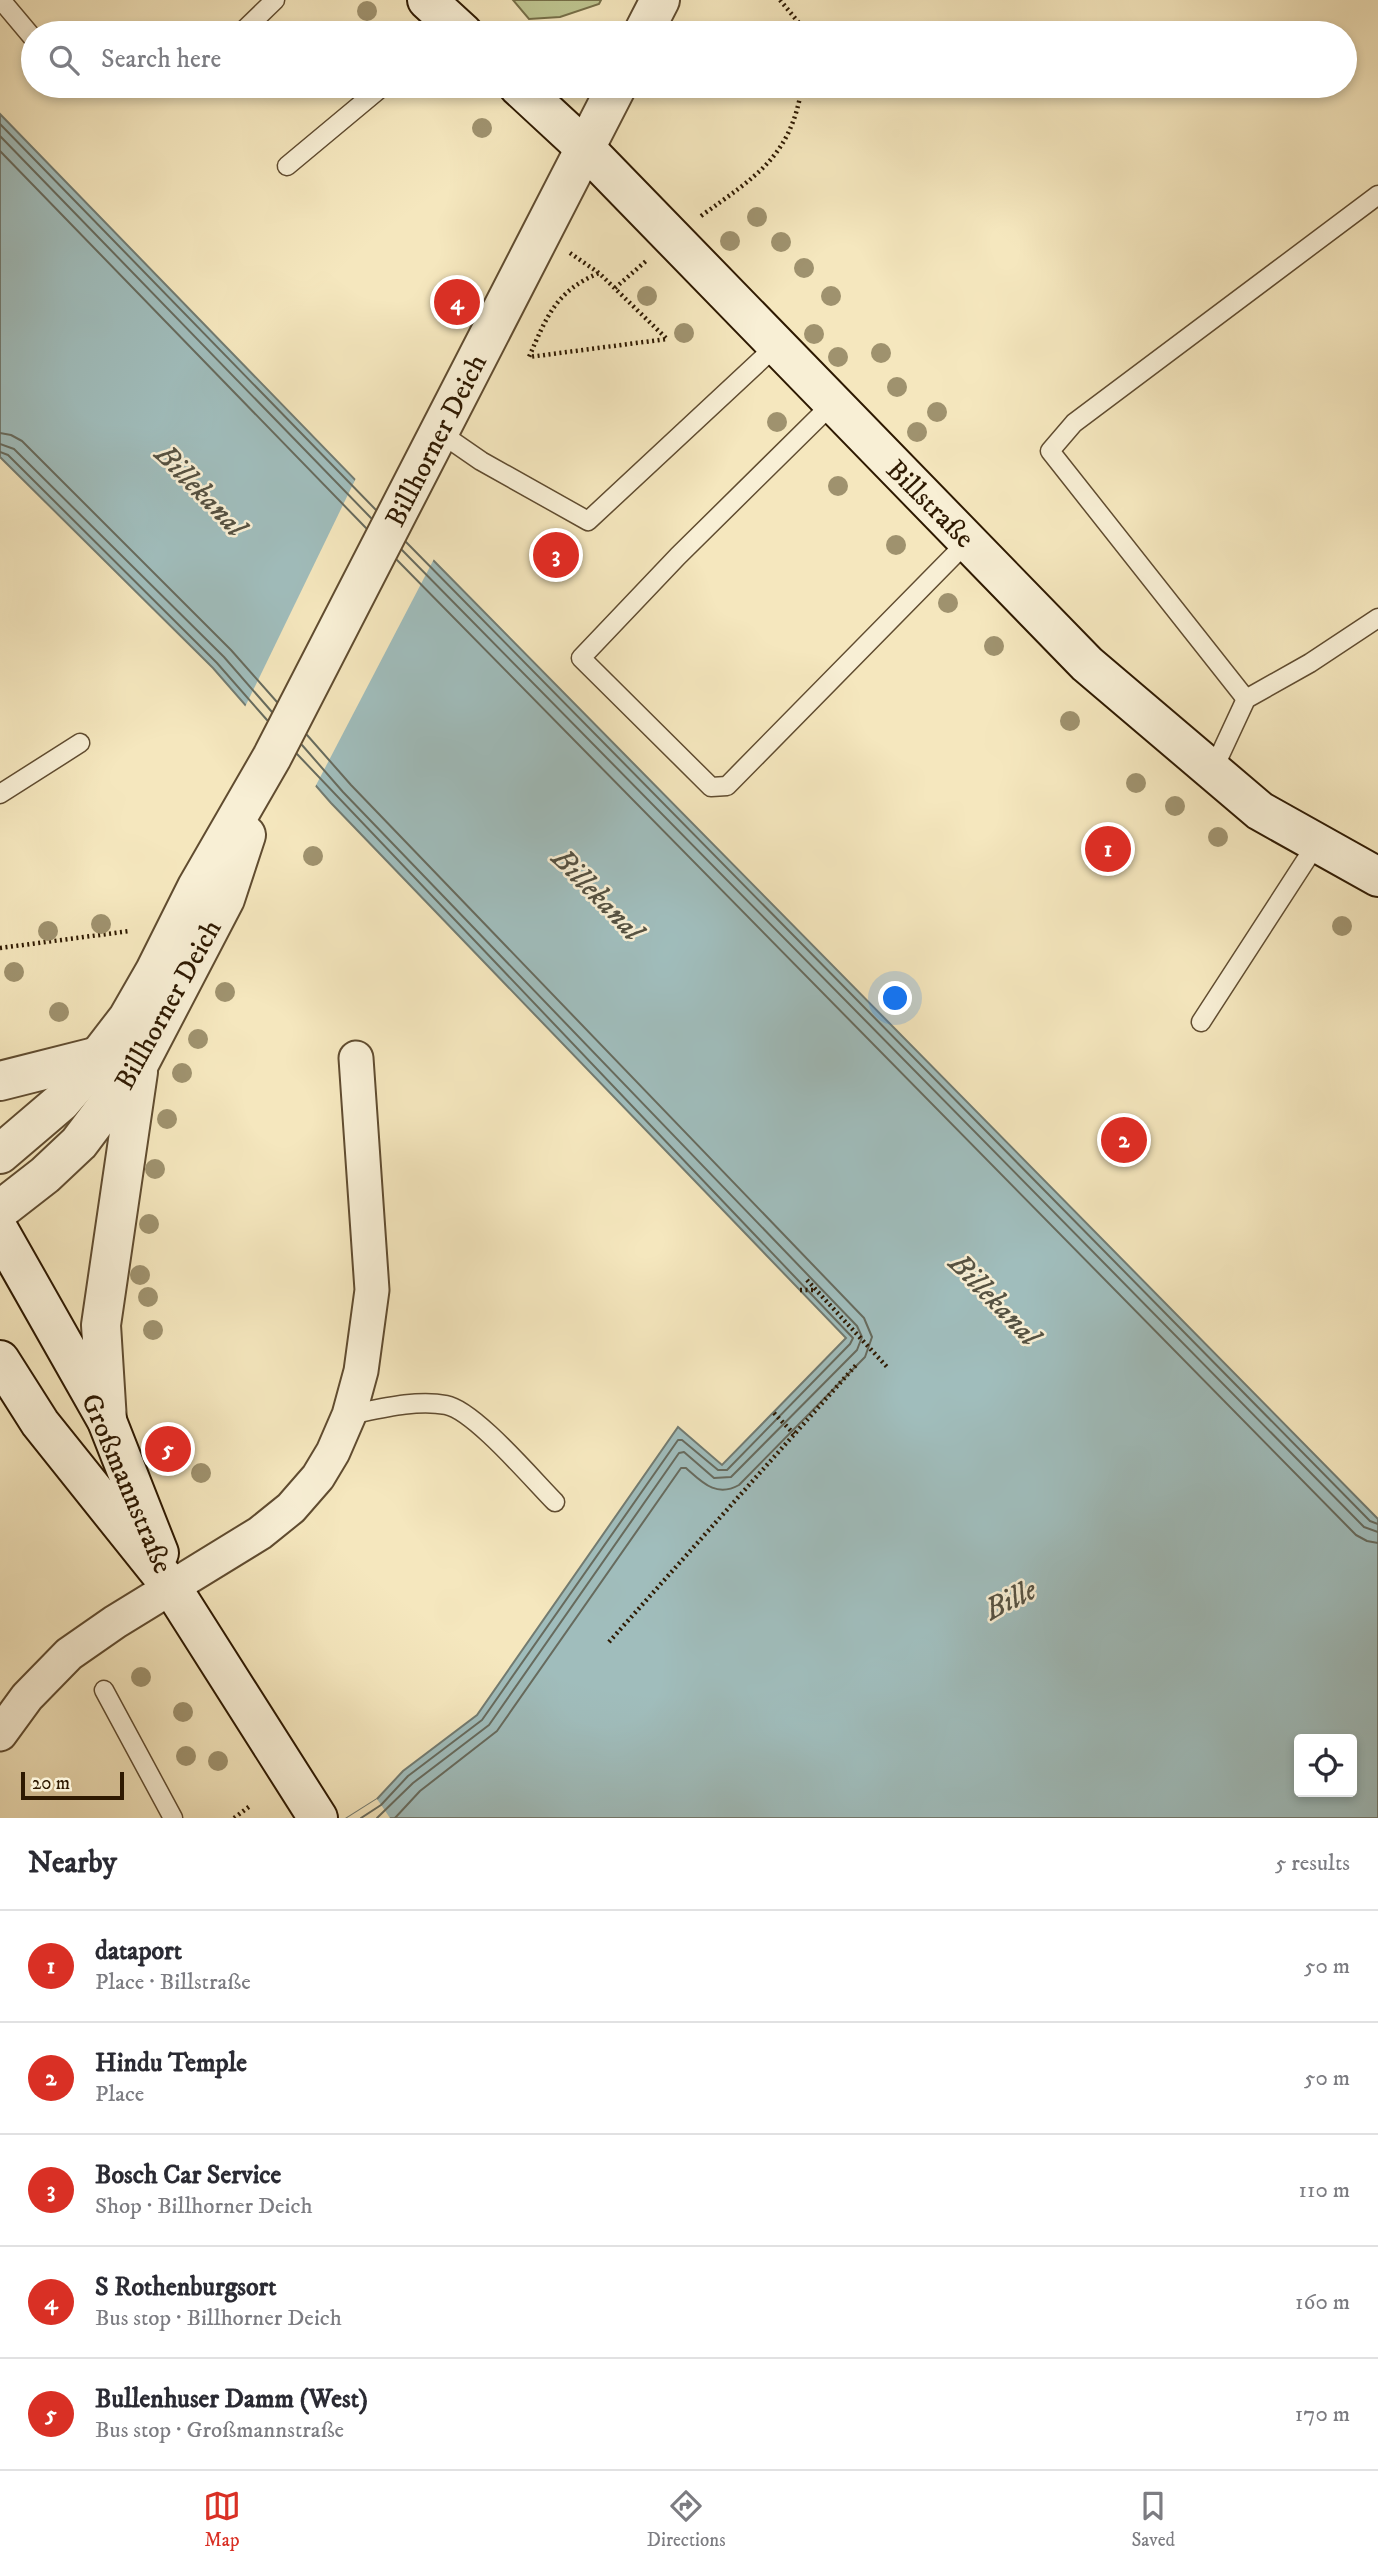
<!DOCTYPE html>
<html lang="en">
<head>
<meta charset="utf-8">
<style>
  body { margin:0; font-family:"IM FELL DW Pica",serif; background:#f2f2f3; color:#2b2b33 }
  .controls { position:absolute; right:21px; bottom:21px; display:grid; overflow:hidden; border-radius:7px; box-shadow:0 4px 10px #0003 }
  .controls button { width:63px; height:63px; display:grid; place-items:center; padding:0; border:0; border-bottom:2px solid #e1e1e2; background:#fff; color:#2b2b33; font:35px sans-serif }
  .scale { position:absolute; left:21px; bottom:18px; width:103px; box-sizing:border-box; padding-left:7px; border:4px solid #2e1901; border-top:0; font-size:19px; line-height:24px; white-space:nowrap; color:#2e1901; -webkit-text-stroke:5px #f8efd5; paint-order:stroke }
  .you { position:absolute; left:896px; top:999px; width:24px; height:24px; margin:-18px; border:5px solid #fff; border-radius:50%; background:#1a73e8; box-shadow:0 0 0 10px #1a73e833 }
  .badge { display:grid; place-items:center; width:46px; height:46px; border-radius:50%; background:#d93025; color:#fff; font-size:23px; font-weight:700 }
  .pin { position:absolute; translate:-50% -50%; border:4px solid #fff; box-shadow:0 2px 7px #0006 }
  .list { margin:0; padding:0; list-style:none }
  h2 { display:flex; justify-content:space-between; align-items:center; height:91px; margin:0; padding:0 28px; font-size:30px }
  h2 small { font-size:23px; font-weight:400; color:#7c7c81 }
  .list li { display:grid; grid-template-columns:46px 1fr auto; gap:21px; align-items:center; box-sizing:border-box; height:112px; padding:0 28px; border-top:2px solid #e1e1e2 }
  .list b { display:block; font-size:26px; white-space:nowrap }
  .list p { margin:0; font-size:23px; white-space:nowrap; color:#7c7c81 }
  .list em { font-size:23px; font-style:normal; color:#7c7c81 }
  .icon { flex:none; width:38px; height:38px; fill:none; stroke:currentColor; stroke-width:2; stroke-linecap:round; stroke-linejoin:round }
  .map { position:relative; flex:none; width:1378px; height:1818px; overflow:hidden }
  .search { position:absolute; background:#fff; box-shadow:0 4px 10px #0003; left:21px; right:21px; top:21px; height:77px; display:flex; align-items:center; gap:18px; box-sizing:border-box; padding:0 24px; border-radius:38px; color:#7c7c81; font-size:26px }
  .sheet { height:651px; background:#fff }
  nav { display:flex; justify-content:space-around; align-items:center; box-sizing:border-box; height:98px; border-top:2px solid #e1e1e2; background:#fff; font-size:19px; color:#7c7c81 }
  nav a { display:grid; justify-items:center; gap:4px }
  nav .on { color:#d93025 }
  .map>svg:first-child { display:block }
</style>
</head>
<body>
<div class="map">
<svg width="1378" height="1818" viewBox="0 0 1378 1818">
  <rect width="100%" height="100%" fill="#f5e7be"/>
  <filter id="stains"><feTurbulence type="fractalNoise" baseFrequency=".00286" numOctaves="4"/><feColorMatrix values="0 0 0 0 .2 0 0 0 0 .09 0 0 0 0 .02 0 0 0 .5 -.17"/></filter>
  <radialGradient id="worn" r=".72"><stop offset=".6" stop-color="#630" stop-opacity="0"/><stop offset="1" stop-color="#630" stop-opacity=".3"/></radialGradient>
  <path fill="#bec590" stroke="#766f48" stroke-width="2" d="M513,0h88l-2,4 -39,13 -31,2z"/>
  <path fill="#a0bdbc" stroke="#727b71" stroke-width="2" fill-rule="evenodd" d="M0,114l432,445 946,960v299h-1031l30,-19 26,-28 74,-56 201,-288 44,38 124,-127 -515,-535 -118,-135 -213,-211zM1299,1739h53v53h-53z"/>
  <g fill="#f5e7be">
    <path d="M357,476l78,81 -121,232 -70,-80z"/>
    <path d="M377,1799l13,19h-43z"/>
  </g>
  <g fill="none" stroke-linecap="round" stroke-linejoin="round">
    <g stroke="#676b5e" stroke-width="2">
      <path d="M0,124l376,386"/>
      <path d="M0,136l371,382"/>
      <path d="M0,151l366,377"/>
      <path d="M0,433l11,2 11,6 209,209 46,52"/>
      <path d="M0,444l14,5 210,208 48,55"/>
      <path d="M0,452l8,3 209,208 50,57"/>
      <path d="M406,542l964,979 8,3"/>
      <path d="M402,550l962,977 14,5"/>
      <path d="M397,560l959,975 11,6 11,2"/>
      <path d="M307,735l44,50 513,533 8,19 -7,20 -126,128c-23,13 -37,-3 -53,-17h-5l-184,263 -77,60 -25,27"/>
      <path d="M302,745l41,47 514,534 5,11 -5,13 -126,127 -17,1 -30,-26 -5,1 -190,272 -76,58 -36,35"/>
      <path d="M297,754l556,584 -3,6 -123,126h-9l-36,-30h-4l-196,280 -74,56 -27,29 -20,13"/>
    </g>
    <defs>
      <g id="service">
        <path d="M1,0l32,38"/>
        <path d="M241,33l34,-33"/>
        <path d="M287,166l96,-80"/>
        <path d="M832,404l-154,152 -97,102 130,129 16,-1 242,-246"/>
        <path d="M439,432l42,29 107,60 189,-176"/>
        <path d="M1246,699l-196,-248 24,-28 304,-228"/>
        <path d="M1213,770l33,-71 64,-36 68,-45"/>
        <path d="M0,794l80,-51"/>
        <path d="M1201,1022l116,-179"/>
        <path d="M349,1415c30,-6 67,-16 97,-10 28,5 87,75 109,97"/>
        <path d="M104,1690l69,128"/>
      </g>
      <path id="minor" d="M0,1734l27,-37 42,-43 46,-32 145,-89 31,-25 27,-31 15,-25 16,-37 12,-44 11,-81 -16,-232"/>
      <g id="tertiary">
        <path d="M643,33l17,-33"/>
        <path d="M0,1081l99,-25"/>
        <path d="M0,1154l61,-52 20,-23 47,-61 27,-47 42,-84 75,-130 345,-671"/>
        <path d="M0,1210l45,-35 34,-32 61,-81 85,-163 21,-64"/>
        <path d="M107,1421l-6,-96 37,-253"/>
      </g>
      <g id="secondary">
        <path d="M427,0l36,33"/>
        <path d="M518,86l67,62 502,516 173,147 118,66"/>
        <path d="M0,1232l107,189 52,132"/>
        <path d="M0,1360l40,63 132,165 146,230"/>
      </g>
    </defs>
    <use href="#service" stroke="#604c30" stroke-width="21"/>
    <use href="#minor" stroke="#604c30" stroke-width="37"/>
    <use href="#tertiary" stroke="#604c30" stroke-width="42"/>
    <use href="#secondary" stroke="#2e1901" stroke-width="42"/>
    <g stroke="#2e1901" stroke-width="4.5" stroke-dasharray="2 3.5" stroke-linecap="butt">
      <path d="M780,0l19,23 2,10"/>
      <path d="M701,216c55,-40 90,-59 101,-130"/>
      <path d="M570,253l29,20 68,66 -138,18c18,-41 27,-66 70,-84"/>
      <path d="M615,288l31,-27"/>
      <path d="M0,948l130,-17"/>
      <path d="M807,1280l81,88"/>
      <path d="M800,1290h16"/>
      <path d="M774,1413l20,21"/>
      <path d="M609,1642l248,-278"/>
      <path d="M234,1818l16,-12"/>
    </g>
    <use href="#service" stroke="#f8efd5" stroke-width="18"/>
    <use href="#minor" stroke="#f8efd5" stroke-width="33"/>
    <use href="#tertiary" stroke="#f8efd5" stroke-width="38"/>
    <use href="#secondary" stroke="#f8efd5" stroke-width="38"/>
  </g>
  <g fill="#9f926e">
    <circle cx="367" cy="11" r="10"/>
    <circle cx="482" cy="128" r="10"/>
    <circle cx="757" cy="217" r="10"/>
    <circle cx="730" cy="241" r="10"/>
    <circle cx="781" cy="242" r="10"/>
    <circle cx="804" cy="268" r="10"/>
    <circle cx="647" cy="296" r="10"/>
    <circle cx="831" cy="296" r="10"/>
    <circle cx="684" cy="333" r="10"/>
    <circle cx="814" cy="334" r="10"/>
    <circle cx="881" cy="353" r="10"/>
    <circle cx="838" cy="357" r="10"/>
    <circle cx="897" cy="387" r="10"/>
    <circle cx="937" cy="412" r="10"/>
    <circle cx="777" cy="422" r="10"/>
    <circle cx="917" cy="432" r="10"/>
    <circle cx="838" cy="486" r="10"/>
    <circle cx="896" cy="545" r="10"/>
    <circle cx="948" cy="603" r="10"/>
    <circle cx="994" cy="646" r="10"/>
    <circle cx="1070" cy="721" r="10"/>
    <circle cx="1136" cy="783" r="10"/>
    <circle cx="1175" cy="806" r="10"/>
    <circle cx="1218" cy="837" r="10"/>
    <circle cx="313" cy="856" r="10"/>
    <circle cx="101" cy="924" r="10"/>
    <circle cx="1342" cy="926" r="10"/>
    <circle cx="48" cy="931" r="10"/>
    <circle cx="14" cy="972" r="10"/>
    <circle cx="225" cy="992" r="10"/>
    <circle cx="59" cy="1012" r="10"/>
    <circle cx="198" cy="1039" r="10"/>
    <circle cx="182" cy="1073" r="10"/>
    <circle cx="167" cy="1119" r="10"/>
    <circle cx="155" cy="1169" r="10"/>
    <circle cx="149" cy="1224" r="10"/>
    <circle cx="140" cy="1275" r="10"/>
    <circle cx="148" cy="1297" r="10"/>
    <circle cx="153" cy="1330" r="10"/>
    <circle cx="201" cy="1473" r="10"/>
    <circle cx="141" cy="1677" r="10"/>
    <circle cx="183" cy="1712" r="10"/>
    <circle cx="186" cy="1756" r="10"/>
    <circle cx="218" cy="1761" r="10"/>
  </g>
  <g text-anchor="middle" stroke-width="5" stroke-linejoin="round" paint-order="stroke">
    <g font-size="28" fill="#2e1901" stroke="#f8efd5">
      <text transform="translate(435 440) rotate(-63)" y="10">Billhorner Deich</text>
      <text transform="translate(931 503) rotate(45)" y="10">Billstraße</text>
      <text transform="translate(167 1004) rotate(-61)" y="10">Billhorner Deich</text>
      <text transform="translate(128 1483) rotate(67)" y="10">Großmannstraße</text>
    </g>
    <g font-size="30" font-style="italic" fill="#565242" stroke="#f8efd5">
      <text transform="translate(201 490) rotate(46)" y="10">Billekanal</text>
      <text transform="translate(598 894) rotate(46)" y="10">Billekanal</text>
      <text transform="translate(995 1299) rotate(46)" y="10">Billekanal</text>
      <text transform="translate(1010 1599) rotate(-27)" y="10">Bille</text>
    </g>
  </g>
  <rect width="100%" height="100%" filter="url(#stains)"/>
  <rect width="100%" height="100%" fill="url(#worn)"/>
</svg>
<div class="controls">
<button><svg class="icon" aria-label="locate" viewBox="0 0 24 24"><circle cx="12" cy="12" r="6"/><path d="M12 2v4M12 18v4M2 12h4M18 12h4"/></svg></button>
</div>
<div class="scale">20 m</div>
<div class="you"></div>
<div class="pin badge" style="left:1108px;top:849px">1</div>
<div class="pin badge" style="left:1124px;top:1140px">2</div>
<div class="pin badge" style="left:556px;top:555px">3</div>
<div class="pin badge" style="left:457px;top:302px">4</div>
<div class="pin badge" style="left:168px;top:1449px">5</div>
<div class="search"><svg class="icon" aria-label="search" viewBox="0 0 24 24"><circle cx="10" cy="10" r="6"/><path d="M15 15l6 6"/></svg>Search here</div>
</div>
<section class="sheet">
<h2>Nearby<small>5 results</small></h2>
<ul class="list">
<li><span class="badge">1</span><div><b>dataport</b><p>Place · Billstraße</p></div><em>50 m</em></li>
<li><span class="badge">2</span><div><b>Hindu Temple</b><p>Place</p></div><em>50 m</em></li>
<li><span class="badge">3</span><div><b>Bosch Car Service</b><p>Shop · Billhorner Deich</p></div><em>110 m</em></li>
<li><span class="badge">4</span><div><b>S Rothenburgsort</b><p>Bus stop · Billhorner Deich</p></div><em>160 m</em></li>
<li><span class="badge">5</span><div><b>Bullenhuser Damm (West)</b><p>Bus stop · Großmannstraße</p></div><em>170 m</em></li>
</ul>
</section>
<nav>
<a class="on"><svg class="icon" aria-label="map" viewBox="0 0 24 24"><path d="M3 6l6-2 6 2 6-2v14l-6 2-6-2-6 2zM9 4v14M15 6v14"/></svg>Map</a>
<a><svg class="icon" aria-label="directions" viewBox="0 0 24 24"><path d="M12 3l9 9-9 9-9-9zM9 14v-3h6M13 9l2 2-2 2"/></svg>Directions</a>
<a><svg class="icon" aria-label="saved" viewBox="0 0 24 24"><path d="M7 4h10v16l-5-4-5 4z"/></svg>Saved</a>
</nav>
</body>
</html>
